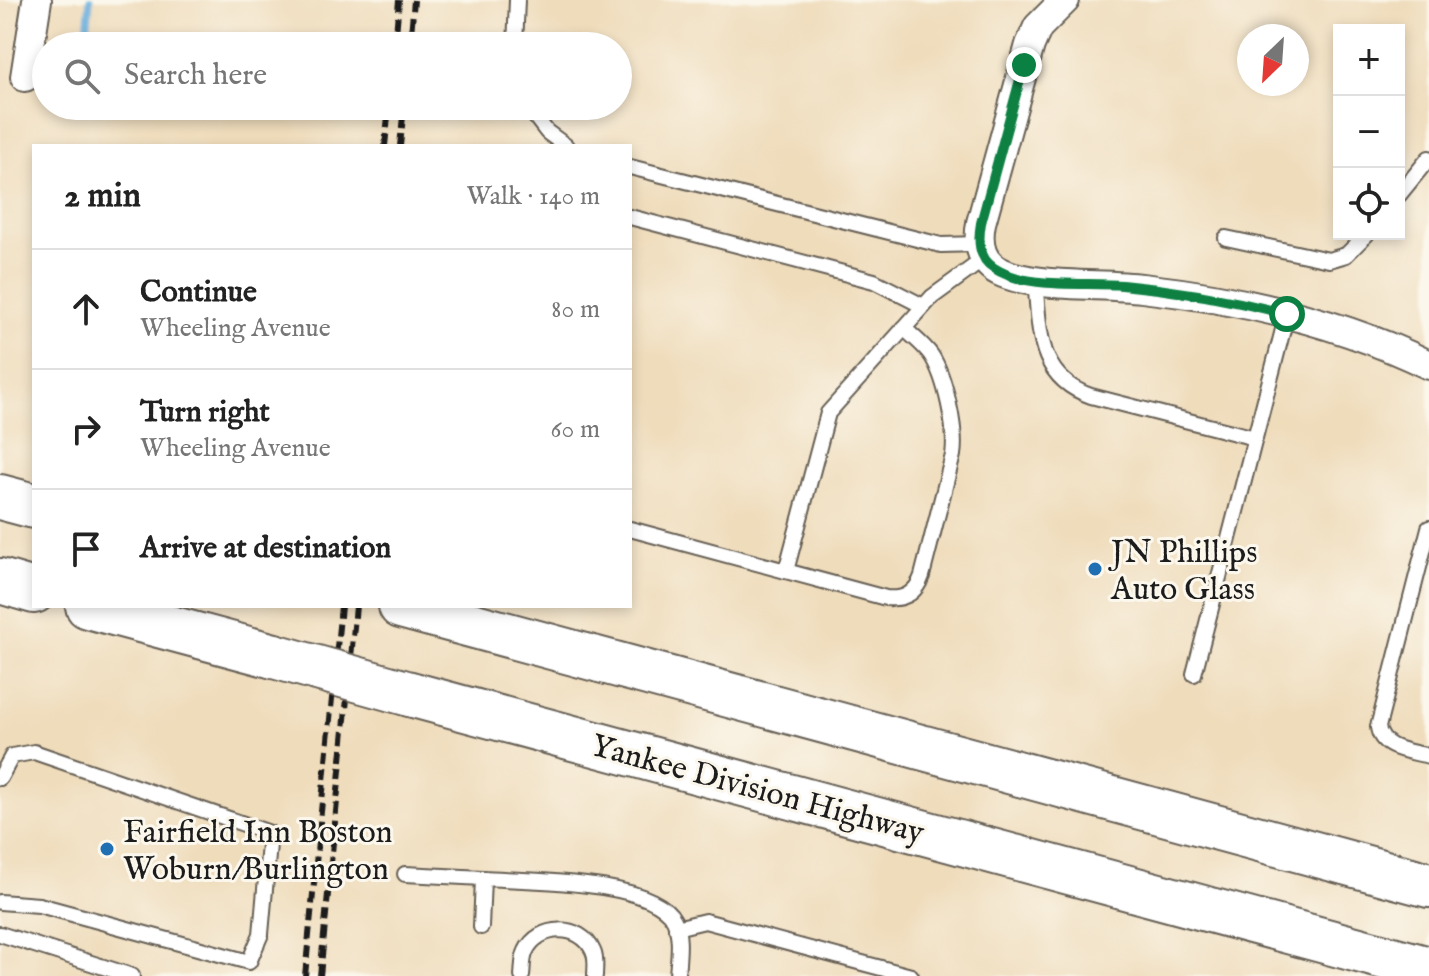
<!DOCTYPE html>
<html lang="en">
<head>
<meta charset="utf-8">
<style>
  body { margin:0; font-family:"IM FELL English",serif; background:#f2f2f2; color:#222 }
  .controls { position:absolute; right:24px; top:24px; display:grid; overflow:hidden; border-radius:0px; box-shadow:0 4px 12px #0003 }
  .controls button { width:72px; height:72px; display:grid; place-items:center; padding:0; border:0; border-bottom:2px solid #e0e0e0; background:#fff; color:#222; font:40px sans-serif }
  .compass { position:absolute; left:1237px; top:24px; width:72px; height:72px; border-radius:50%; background:#fff; box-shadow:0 4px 12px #0003; rotate:205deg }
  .stop { position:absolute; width:24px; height:24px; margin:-18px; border:6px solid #0b8043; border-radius:50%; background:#fff }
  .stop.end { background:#0b8043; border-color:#fff; box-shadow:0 2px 8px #0008 }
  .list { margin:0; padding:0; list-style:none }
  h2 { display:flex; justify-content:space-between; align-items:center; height:104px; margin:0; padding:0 32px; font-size:34px }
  h2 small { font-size:26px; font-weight:400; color:#767676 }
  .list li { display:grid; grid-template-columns:52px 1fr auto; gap:24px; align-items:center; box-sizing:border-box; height:120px; padding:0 32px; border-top:2px solid #e0e0e0 }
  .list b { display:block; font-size:30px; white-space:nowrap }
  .list p { margin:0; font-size:26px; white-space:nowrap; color:#767676 }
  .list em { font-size:26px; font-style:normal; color:#767676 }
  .icon { flex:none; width:44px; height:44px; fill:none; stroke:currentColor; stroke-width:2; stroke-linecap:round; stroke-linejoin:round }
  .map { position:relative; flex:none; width:1429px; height:976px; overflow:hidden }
  .search { position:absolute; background:#fff; box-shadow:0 4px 12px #0003; left:32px; top:32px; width:600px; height:88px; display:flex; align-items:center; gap:20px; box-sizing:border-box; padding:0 28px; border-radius:44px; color:#767676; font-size:30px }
  .panel { position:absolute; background:#fff; box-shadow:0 4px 12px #0003; left:32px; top:144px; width:600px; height:464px; border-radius:0px }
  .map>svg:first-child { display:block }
</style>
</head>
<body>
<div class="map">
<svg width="1429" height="976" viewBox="0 0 1429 976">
  <rect width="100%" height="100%" fill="#fbf7ec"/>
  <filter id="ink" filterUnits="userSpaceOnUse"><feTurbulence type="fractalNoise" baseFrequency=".0125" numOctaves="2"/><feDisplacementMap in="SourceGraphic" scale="16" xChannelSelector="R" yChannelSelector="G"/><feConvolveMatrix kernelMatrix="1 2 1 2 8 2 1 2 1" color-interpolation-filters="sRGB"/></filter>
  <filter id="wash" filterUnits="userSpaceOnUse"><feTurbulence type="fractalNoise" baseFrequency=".006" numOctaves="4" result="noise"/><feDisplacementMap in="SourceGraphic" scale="32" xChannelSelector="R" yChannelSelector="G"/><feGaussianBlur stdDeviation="1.8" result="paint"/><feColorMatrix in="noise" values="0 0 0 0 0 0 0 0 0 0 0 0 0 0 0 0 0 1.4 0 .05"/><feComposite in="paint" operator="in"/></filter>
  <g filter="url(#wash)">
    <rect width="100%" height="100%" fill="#efdcbb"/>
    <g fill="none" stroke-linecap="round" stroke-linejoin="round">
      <path stroke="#67addd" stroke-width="7" d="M86,44l4,-44"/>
    </g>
  </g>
  <g filter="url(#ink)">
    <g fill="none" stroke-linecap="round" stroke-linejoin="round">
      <defs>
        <g id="service">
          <path d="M515,46l2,-46"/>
          <path d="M527,106l20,26 19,14"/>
          <path d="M630,167l311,78 39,-1"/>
          <path d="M1399,195l30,-37"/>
          <path d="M630,217l244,64 49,25"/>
          <path d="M1226,238l103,22 17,-5 21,-21"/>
          <path d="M1035,280c5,49 1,97 56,116l164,42"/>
          <path d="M1429,528l-51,199c3,23 32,24 51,29"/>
          <path d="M630,529l256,69c18,2 30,-5 36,-22l31,-121c4,-25 -8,-79 -22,-100 -7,-10 -18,-18 -27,-27"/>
          <path d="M786,571l42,-158 104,-116 52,-38"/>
          <path d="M1194,674l93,-360"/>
          <path d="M0,778l12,-22 22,-4 236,81 -9,101 -12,28 -210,-57 -39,-3"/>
          <path d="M405,874l78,4"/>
          <path d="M481,927l2,-49c42,3 170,1 191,42 8,17 4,38 3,56"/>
          <path d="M676,928l29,-7 206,55"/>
          <path d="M0,934l132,42"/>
          <path d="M522,976c1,-8 0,-17 4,-25 12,-27 55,-28 67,0 4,8 2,17 2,25"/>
        </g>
        <g id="minor">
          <path d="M1065,0l-27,27 -8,18 -49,178c-4,22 0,41 22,50 35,15 100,10 139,15 99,11 197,33 287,77"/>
          <path d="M25,77l12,-77"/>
        </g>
        <g id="motorway">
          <path d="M0,497l34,9"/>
          <path d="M0,581l34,10"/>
          <path d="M88,606l186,50"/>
          <path d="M401,606l1028,279"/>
          <path d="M410,694l1019,275"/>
        </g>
      </defs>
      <use href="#service" stroke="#665f54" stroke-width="18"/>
      <use href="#minor" stroke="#665f54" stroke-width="32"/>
      <use href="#motorway" stroke="#665f54" stroke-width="48"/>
      <use href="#service" stroke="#fff" stroke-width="14"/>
      <use href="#minor" stroke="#fff" stroke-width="28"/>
      <use href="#motorway" stroke="#fff" stroke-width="44"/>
      <g stroke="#1c1c1c" stroke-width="6" stroke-dasharray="12 6" stroke-linecap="butt">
        <path d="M395,46l4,-46"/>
        <path d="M410,46l4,-46"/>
        <path d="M385,146l4,-40"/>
        <path d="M400,146l4,-40"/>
        <path d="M305,976l36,-370"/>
        <path d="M320,976l36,-370"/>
      </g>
      <defs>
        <path id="motorway-bridge" d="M274,656l136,38"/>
      </defs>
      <use href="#motorway-bridge" stroke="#665f54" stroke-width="48" stroke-linecap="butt"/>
      <use href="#motorway-bridge" stroke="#fff" stroke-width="44"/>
    </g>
  </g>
  <g fill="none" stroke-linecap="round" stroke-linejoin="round" filter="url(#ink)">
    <path stroke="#0b8043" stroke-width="10" d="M1024,65l-43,158c-3,17 -3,35 13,45 31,21 91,14 128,17 55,5 111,15 165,29"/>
  </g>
  <g fill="#1f6fb2" stroke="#fbf7ec" stroke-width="3">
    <circle cx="1095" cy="569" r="8"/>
    <circle cx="107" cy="849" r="8"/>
  </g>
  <g text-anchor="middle" stroke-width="6" stroke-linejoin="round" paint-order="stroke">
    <g font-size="32" fill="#1c1c1c" stroke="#fbf7ec" text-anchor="start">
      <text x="1111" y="562">JN Phillips<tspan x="1111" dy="37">Auto Glass</tspan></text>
      <text x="123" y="842">Fairfield Inn Boston<tspan x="123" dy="37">Woburn/Burlington</tspan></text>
    </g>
    <g font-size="32" fill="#1c1c1c" stroke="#fbf7ec">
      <text transform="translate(758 788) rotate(15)" y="11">Yankee Division Highway</text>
    </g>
  </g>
</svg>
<div class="controls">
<button>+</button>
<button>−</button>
<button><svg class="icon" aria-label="locate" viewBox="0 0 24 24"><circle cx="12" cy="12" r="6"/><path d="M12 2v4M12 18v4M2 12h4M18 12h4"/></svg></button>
</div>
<svg class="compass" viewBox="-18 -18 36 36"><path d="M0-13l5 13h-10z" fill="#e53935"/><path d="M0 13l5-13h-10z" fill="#767676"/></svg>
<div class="stop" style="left:1287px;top:314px"></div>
<div class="stop end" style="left:1024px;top:65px"></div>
<div class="search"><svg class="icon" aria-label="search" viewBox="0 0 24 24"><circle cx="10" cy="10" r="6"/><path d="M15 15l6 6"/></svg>Search here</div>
<section class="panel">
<h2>2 min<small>Walk · 140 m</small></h2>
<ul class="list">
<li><svg class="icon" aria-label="ahead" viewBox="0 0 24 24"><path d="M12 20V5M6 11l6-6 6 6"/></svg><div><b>Continue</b><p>Wheeling Avenue</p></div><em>80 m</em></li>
<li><svg class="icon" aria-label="right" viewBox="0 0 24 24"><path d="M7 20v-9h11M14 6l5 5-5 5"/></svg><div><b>Turn right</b><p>Wheeling Avenue</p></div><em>60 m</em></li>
<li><svg class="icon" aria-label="arrive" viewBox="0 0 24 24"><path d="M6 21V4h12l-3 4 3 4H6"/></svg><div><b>Arrive at destination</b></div></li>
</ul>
</section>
</div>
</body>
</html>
